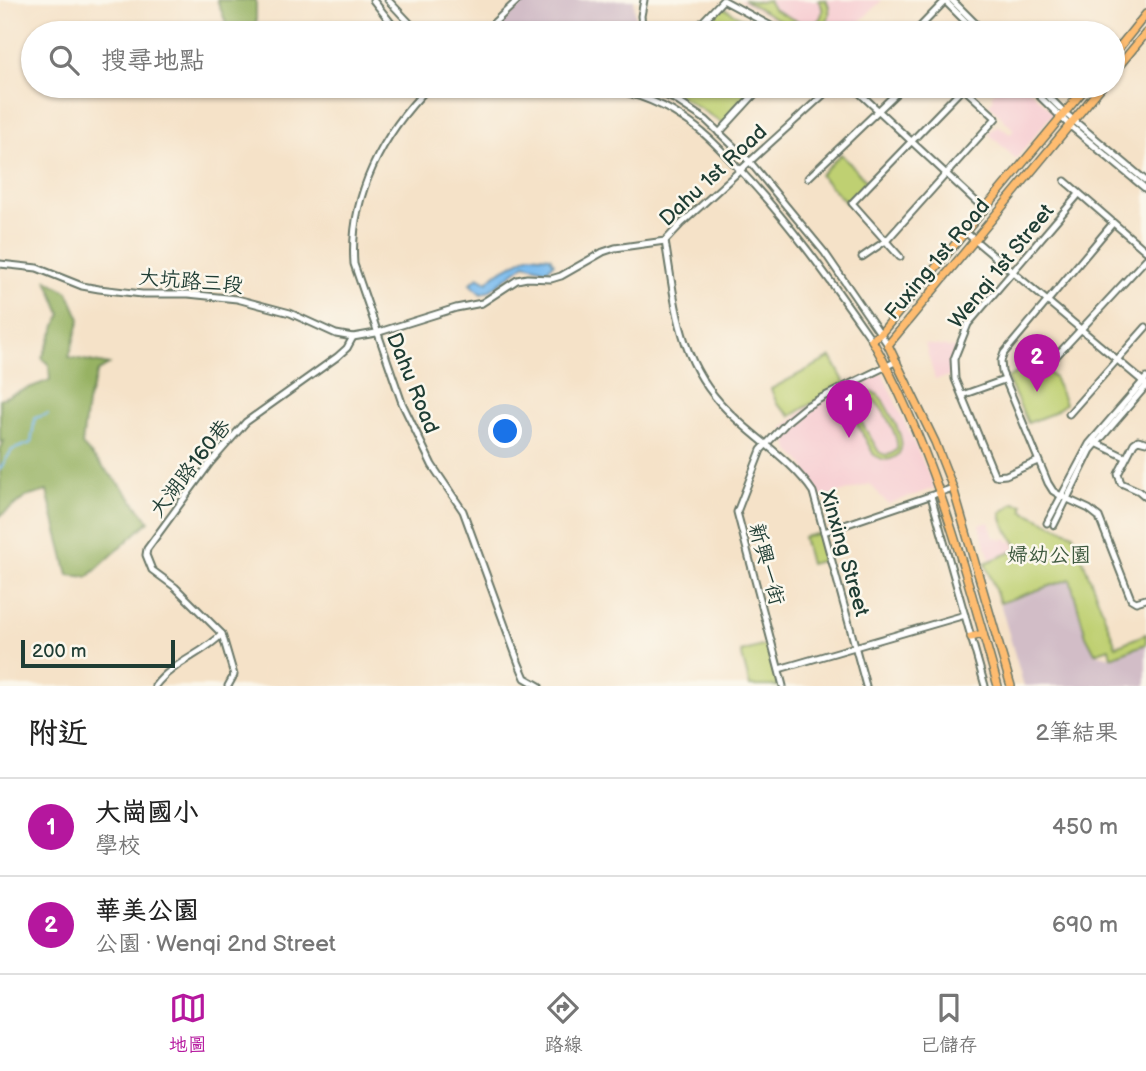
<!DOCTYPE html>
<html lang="zh-TW">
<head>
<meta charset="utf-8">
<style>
  body { margin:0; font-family:"Balsamiq Sans","LXGW WenKai TC",sans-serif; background:#f6f6f6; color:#222 }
  .scale { position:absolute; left:21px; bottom:18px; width:154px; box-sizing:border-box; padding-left:7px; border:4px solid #1f3d34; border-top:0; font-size:19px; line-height:24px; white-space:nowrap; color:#1f3d34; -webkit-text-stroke:5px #fbf7ec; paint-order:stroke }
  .you { position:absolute; left:506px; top:432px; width:24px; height:24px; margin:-18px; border:5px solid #fff; border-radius:50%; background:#1a73e8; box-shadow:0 0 0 10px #1a73e833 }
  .badge { display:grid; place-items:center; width:46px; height:46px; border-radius:50%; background:#b5179e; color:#fff; font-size:23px; font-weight:700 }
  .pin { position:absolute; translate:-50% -58px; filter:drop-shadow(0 2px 4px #0008) }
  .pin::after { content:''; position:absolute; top:37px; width:24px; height:21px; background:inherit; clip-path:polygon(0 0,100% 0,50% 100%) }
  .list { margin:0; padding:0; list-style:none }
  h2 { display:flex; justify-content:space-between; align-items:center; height:91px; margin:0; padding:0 28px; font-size:30px }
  h2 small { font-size:23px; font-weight:400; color:#767676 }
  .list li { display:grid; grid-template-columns:46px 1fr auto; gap:21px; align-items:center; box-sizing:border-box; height:98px; padding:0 28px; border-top:2px solid #e0e0e0 }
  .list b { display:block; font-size:26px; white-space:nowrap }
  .list p { margin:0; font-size:23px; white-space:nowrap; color:#767676 }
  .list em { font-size:23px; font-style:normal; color:#767676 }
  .icon { flex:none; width:38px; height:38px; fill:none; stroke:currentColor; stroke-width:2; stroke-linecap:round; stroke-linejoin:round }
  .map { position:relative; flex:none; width:1146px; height:686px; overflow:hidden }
  .search { position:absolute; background:#fff; box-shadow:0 2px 5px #0004; left:21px; right:21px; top:21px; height:77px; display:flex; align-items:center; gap:18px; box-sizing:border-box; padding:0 24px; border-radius:38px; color:#767676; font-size:26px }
  .sheet { height:287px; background:#fff }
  nav { display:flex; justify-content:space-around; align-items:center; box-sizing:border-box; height:98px; border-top:2px solid #e0e0e0; background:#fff; font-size:19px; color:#767676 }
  nav a { display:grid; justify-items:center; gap:4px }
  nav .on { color:#b5179e }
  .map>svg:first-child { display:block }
</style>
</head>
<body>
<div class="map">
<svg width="1146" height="686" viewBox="0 0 1146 686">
  <rect width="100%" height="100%" fill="#fbf7ec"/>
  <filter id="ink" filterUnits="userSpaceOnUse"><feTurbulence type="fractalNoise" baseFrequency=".0143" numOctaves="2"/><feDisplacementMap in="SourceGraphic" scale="14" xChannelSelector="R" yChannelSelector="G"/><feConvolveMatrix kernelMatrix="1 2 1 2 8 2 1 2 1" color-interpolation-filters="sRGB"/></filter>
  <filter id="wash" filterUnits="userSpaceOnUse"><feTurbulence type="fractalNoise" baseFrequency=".00686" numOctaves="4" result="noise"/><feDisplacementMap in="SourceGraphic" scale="28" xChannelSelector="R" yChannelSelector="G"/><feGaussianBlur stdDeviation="1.57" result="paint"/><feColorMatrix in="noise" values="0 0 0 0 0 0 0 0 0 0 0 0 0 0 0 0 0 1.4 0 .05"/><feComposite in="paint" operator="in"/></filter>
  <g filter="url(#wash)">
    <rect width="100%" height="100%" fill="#f5e2c8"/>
    <g fill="#f7cfd3">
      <path d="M739,0h143l-34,33h-48z"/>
      <path d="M1000,86h26l27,27 -37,46 -28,-26 10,-8 12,9 4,-4 -25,-26 5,-6 -3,-3z"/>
      <path d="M925,344l30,4 -4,15 1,13 -17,3z"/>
      <path d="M882,373l53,115 -47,16 -18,-20 -49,14 -19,-36 -13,-12 -5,-23 27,-22z"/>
      <path d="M989,522l5,16 4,-1 2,3 7,-2 2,4 4,-1 3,9 -26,9 -11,-34z"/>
    </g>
    <g fill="#d2bdc7">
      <path d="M528,0h106l2,33h-145z"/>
      <path d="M1070,579l16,57 9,17 16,4 35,-13v42h-122l-24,-83z"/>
    </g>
    <g fill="#bfd072" stroke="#6f8653" stroke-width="2" fill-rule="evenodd">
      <path d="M744,0l16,2 8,-2 5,9 34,17c14,-2 20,-15 11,-26h8c8,15 1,24 -10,33h-14z"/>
      <path d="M722,7l46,26h-71z"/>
      <path d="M665,86h95l-36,38z"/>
      <path d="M841,154l27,29 -22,20 -26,-28z"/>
      <path d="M831,357l14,26 -54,33 -14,-12 -6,-15z"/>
      <path d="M1038,361l17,18 10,25 -14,10 -23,9 -21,-45z"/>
      <path d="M867,392l10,2 5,5c6,13 31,46 13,58 -8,5 -14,2 -21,-2l-29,-54 3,-2 3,4 7,-8zM868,397c12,3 31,39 29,52 -5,6 -11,8 -18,3l-23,-39 2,-11z"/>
      <path d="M1014,503l9,2v6l50,23 43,112 30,-12v10l-35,13 -2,-9 -14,5 -9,-17 -16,-57 -70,24 -15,-40 34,-14c-7,-14 -16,-21 -18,-36z"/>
      <path d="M821,533l7,26 -18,5 -7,-27z"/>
      <path d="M769,644l11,42h-30l-9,-34z"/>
    </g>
    <g fill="#97b264" stroke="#5b784c" stroke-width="2">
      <path d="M217,0h39v33h-26z"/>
      <path d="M47,280l21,12 12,27 -11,38 40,8 -11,6 -11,32 -5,42 39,41 28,35 -61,56 -20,-2 -21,-84 -21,6 -26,19v-66l4,-9 -4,1v-43l50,-19 -1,-15 -7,-7 19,-44z"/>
    </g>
    <path fill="#7abbef" stroke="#4c7c92" stroke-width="2" d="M530,255l20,2 4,6 -7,7 -22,-6 -36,27 -8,3 -11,-10 8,-7 9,5 8,-8z"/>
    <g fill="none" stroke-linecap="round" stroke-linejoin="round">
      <path stroke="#7abbef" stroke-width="2" d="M0,469l12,-19 19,-7 4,-25 13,-4"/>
    </g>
  </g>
  <g filter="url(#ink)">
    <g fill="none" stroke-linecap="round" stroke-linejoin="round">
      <defs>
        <g id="minor">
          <path d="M373,0l26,33"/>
          <path d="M388,0l31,33"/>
          <path d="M944,0l33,33"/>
          <path d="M952,0l33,33"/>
          <path d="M483,33l35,-33"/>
          <path d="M643,33l-2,-17 3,-16"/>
          <path d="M692,33l31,-33 61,33"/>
          <path d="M914,33l32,-33"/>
          <path d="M430,86c-47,47 -81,110 -76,178l48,139 30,62 31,46 56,153 6,14 14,8"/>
          <path d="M589,86c34,3 66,13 94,32 22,14 38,32 55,50 51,53 92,112 134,172"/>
          <path d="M643,86l31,13 32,21 44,42 75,91 63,92"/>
          <path d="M852,86l131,122"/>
          <path d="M1029,86l40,39 77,64"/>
          <path d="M1038,86l27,27 81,68"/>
          <path d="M719,133l43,-47"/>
          <path d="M808,178l96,-92"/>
          <path d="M1065,181l81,70"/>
          <path d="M1113,223l-109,130 -3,8 1,11 46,111 5,8 8,5 28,13 10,8 32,82 5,3 10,-3"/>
          <path d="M964,231l182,153"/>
          <path d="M665,241c11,65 13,120 62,169 28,29 64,49 86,82l53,194"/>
          <path d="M665,241l16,-17 152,-138"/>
          <path d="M862,257l25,-17 109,-122 -35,-32"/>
          <path d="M900,257l-48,-54 111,-115"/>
          <path d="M0,264l37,4 45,18 17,3 43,5h46l49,5 53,14 46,21 17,3 23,-4 80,-25 26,-5 35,-23 10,-2 24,1 10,-3 42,-24 12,-4 50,-7"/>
          <path d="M1048,365l98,-106"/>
          <path d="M962,395l42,-15"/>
          <path d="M1069,414l77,-87"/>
          <path d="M1094,442l31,15"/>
          <path d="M1146,442l-8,-2 -4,3 -16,31 3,9 18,8 7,6"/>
          <path d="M1038,461l-32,14 -11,1 -40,-97 -1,-20 14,-35 111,-130"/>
          <path d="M931,496l54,190"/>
          <path d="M1047,523l42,-79 57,-66"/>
          <path d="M1054,525l37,-75 55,-64"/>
          <path d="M824,532l129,-44"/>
          <path d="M779,669l186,-54"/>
          <path d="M155,686c18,-24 47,-31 67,-52"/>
          <path d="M228,686l6,-11 -12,-41 -47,-47 -23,-17 -6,-15 1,-6 63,-86 36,-41 91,-65 10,-9 6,-11"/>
          <path d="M783,686l-46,-174 24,-62 28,-30 16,-13 18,-10 74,-36"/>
        </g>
        <g id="major">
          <path d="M1113,55l33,-41"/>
          <path d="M1113,73l33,-40"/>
          <path d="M872,340c61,108 92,227 126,346"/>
          <path d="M872,340l10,-8 205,-246"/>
          <path d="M888,345l47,97 18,46 58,198"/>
          <path d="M888,345l214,-259"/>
          <path d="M971,637l12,-3"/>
        </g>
      </defs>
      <use href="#minor" stroke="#6a7768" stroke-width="9"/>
      <use href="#major" stroke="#6a7768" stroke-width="10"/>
      <use href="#minor" stroke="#fff" stroke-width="5"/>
      <use href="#major" stroke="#febc70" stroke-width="7"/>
    </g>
  </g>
  <g text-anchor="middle" stroke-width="5" stroke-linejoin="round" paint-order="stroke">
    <g font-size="21" fill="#1f3d34" stroke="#fbf7ec">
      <text transform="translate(713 175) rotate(-43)" y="7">Dahu 1st Road</text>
      <text transform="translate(937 259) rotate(-50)" y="7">Fuxing 1st Road</text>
      <text transform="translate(1001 266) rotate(-51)" y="7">Wenqi 1st Street</text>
      <text transform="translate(191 281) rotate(5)" y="7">大坑路三段</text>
      <text transform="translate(413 383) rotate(68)" y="7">Dahu Road</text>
      <text transform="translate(190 468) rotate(-52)" y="7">大湖路160巷</text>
      <text transform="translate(845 553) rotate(74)" y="7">Xinxing Street</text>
      <text transform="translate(767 564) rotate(75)" y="7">新興一街</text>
    </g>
    <g font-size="21" fill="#3f5a40" stroke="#fbf7ec">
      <text x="1049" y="562">婦幼公園</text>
    </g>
  </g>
</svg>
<div class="scale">200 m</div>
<div class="you"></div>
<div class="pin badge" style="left:849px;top:438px">1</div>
<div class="pin badge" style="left:1037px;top:392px">2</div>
<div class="search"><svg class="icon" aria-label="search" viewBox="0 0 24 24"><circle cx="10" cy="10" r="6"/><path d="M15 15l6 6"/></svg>搜尋地點</div>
</div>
<section class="sheet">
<h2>附近<small>2筆結果</small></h2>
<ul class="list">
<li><span class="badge">1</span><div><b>大崗國小</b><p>學校</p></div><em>450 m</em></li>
<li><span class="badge">2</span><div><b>華美公園</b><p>公園 · Wenqi 2nd Street</p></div><em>690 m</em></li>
</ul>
</section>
<nav>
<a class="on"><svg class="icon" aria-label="map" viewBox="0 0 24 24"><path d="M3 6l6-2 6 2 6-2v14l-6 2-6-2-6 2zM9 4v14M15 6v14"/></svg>地圖</a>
<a><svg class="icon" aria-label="directions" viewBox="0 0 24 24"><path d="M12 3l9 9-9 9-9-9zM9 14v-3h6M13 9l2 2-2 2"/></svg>路線</a>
<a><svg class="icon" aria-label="saved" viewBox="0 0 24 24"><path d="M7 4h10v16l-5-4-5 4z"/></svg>已儲存</a>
</nav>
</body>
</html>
